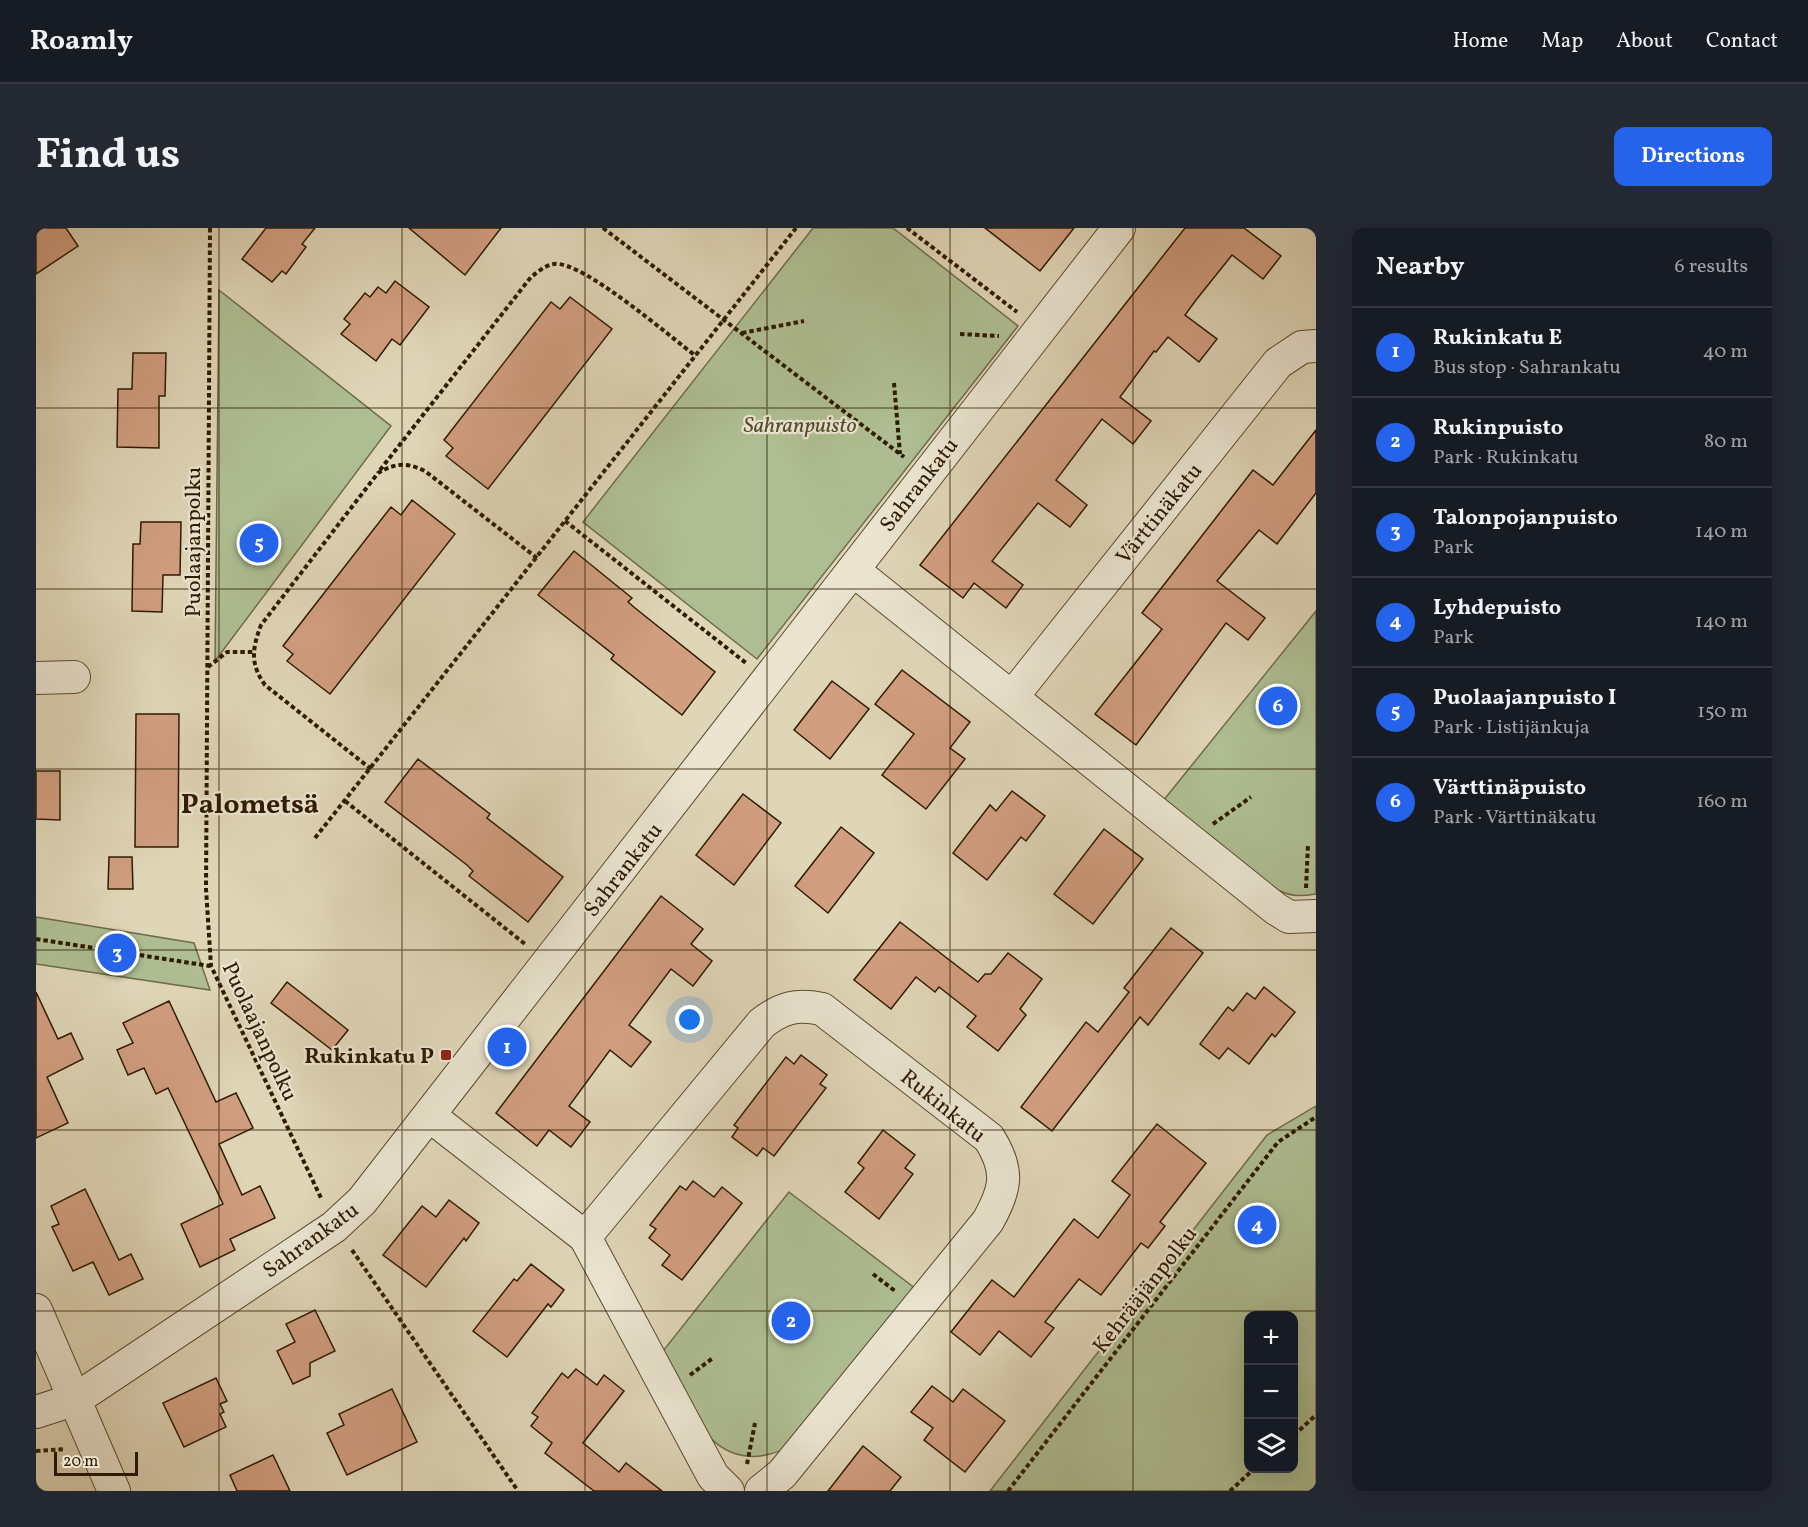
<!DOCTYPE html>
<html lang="en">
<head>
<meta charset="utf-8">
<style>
  body { margin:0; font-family:Vollkorn,serif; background:#242831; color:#f1f3f6 }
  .controls { position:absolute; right:18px; bottom:18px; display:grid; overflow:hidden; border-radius:12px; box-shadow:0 6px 24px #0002 }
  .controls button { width:54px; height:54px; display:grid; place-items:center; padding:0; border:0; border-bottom:2px solid #363941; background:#171b24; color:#f1f3f6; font:30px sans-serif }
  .scale { position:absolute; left:18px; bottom:15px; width:84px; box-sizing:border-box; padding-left:6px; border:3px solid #2f1b00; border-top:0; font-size:16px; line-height:21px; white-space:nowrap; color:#2f1b00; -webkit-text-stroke:4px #eae4d0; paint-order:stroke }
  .you { position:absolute; left:654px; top:792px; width:21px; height:21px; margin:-15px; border:4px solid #fff; border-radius:50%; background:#1a73e8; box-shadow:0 0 0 9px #1a73e833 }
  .badge { display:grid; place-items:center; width:39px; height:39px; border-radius:50%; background:#2563eb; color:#fff; font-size:20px; font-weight:700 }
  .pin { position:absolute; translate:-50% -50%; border:3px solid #fff; box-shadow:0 2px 6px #0006 }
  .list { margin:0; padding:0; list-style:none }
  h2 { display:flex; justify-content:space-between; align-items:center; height:78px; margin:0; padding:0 24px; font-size:26px }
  h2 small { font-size:20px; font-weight:400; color:#9ea1a6 }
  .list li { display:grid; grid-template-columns:39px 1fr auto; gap:18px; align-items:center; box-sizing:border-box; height:90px; padding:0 24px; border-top:2px solid #363941 }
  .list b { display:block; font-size:22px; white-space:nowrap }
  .list p { margin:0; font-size:20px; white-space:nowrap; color:#9ea1a6 }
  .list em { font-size:20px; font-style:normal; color:#9ea1a6 }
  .icon { flex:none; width:33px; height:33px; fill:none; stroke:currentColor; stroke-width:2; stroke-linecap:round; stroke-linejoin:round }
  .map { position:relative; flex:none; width:1280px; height:1263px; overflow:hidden; border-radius:12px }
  header { display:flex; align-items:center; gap:36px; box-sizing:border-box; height:84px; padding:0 30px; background:#171b24; border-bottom:2px solid #363941 }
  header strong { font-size:28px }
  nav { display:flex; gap:33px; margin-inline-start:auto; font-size:21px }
  .intro { display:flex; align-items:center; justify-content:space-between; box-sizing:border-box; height:144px; padding:0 36px }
  h1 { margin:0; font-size:42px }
  .button { padding:15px 27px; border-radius:12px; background:#2563eb; color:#fff; font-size:21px; font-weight:700 }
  main { display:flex; gap:36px; padding:0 36px }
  aside { flex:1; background:#171b24; border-radius:12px; box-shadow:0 6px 24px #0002 }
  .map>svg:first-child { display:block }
</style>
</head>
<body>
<header>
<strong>Roamly</strong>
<nav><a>Home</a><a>Map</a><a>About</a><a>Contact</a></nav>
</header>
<div class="intro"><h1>Find us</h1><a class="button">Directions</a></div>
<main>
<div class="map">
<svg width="1280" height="1263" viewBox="0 0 1280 1263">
  <rect width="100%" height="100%" fill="#dfd5b7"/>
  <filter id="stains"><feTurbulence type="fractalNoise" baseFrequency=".00333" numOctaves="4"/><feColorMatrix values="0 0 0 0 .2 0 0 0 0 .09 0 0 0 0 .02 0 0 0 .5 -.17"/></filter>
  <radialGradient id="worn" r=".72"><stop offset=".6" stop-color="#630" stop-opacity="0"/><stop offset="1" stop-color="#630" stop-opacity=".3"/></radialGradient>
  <g fill="#aebe92" stroke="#6e6c49" stroke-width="1.5" fill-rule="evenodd">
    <path d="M777,0h80l125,98 -261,333 -174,-137z"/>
    <path d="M183,62l172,136 -176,235z"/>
    <path d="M1280,383v283c-12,2 -24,3 -36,-3 -39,-17 -84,-62 -117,-90z"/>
    <path d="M0,689l158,26 16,47 -174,-26z"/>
    <path d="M1280,878v385h-326l277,-356zM1212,1088h46v152h-46z"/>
    <path d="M753,964l131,100c-30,37 -61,74 -91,111 -10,12 -20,30 -33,39 -30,20 -65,21 -90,-9l-43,-82z"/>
  </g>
  <g fill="#d19e80" stroke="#2f1b00" stroke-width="1.5">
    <path d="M0,0h30l12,18 -42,28z"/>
    <path d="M230,0h49l-13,16 4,3 -20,27 -4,-3 -10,11 -30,-23z"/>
    <path d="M373,0h92l-36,47z"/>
    <path d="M949,0h89l-34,43z"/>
    <path d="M1149,0h59l37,28 -18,23 -31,-24 -36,45 -11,15 32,24 -18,23 -31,-25 -12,15 -2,-1 -34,46 31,24 -18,23 -31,-25 -46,61 31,25 -17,22 -32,-24 -46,58 31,24 -17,23 -32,-25 -11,15 -43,-33z"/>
    <path d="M359,53l34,26 -29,38 -8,-6 -16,22 -35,-27 9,-10 -6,-5 21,-26 5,4 8,-10 8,6z"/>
    <path d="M534,69l42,32 -124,160 -42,-33 7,-8 -9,-8 107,-138 9,7z"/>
    <path d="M97,125h33l-1,43h-6v52l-42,-1 1,-58h14z"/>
    <path d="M1280,202v63l-39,51 -18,-14 -42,51 48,37 -17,22 -22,-17 -90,122 -41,-31 67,-85 -20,-16 111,-143 20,15z"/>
    <path d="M376,272l43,34 -125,160 -43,-33 6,-7 -10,-8 108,-139 10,8z"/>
    <path d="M105,294h40l-1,53h-17l-1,37 -30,-1 1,-67h7z"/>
    <path d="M538,323l58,47 -4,4 7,6 80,64 -33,43 -71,-56 3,-4 -76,-60z"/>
    <path d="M866,442l68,52 -20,26 15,11 -39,50 -44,-34 32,-41 -39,-30z"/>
    <path d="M796,453l37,28 -39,50 -36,-29z"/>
    <path d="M100,486h43l-1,133h-43z"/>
    <path d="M382,531l72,55 -3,4 76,59 -35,45 -59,-46 4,-5 -6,-6 -82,-63z"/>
    <path d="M0,543h24v49l-24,-1z"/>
    <path d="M976,563l33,25 -19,25 -5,-4 -34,43 -34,-27 37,-48 6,6z"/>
    <path d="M707,566l38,29 -47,62 -38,-30z"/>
    <path d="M805,599l33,26 -46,60 -33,-27z"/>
    <path d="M1068,601l39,30 -50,65 -39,-30z"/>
    <path d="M73,629h23l1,32h-25z"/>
    <path d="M625,668l42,33 -12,15 21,17 -19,25 -22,-17 -42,56 22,17 -20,25 -21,-17 -41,56 21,16 -19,25 -22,-17 -12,16 -41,-33z"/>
    <path d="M864,694l78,60 7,-8h6l17,-21 34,26 -22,30 6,6 -28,36 -31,-24 9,-11 -37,-29 -4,5 -19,-15 -25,32 -37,-29z"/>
    <path d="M1135,700l32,25 -55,72 -8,-8 -88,114 -31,-24 65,-85 12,10 31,-40 -5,-4z"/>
    <path d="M251,754l61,48 -16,20 -61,-47z"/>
    <path d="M1228,759l31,25 -20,25 -3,-3 -23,30 -21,-16 -9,11 -19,-15 28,-37 5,4 14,-18 8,6z"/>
    <path d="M0,764l22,47 13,-6 12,26 -36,18 21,46 -32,15z"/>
    <path d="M133,773l47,101 20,-9 17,35 -34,16 23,51 18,-9 15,32 -45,21 5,11 -35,17 -19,-43 42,-20 -55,-116 -12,6 -12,-26 -16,7 -11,-25 16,-7 -10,-20z"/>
    <path d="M765,827l26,20 -7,9 6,4 -52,68 -11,-8 -6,8 -25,-19 6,-9 -4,-3 52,-68 8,7z"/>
    <path d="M1121,896l49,39 -46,59 5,4 -17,22 -7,-5 -40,52 -22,-16 -34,43 9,6 -23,29 -32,-26 -19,24 -29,-23 41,-52 22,17 60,-78 24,19 32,-43 -18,-14z"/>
    <path d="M847,902l32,25 -10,13 8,6 -34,45 -34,-27 19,-24 -6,-5z"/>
    <path d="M657,953l21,16 8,-10 20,16 -60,77 -20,-15 8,-10 -21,-17 7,-9 -6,-4 30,-39 6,4z"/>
    <path d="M49,961l34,71 12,-6 12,25 -34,16 -16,-33 -20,9 -21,-44 7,-3 -8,-18z"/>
    <path d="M413,972l30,23 -13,18 -2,-3 -38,49 -43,-32 39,-49 14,11z"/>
    <path d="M495,1036l33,26 -13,17 -3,-3 -41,53 -34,-26 41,-52 3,2z"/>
    <path d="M279,1082l20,41 -25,12v13l-17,8 -16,-33 18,-9 -9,-18z"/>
    <path d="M540,1141l21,16 7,-10 20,16 -41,52 36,29 7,-9 36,28h-68l-49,-38 7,-10 -21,-17 7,-9 -6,-4 30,-40 6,5z"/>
    <path d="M180,1150l11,23 -7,3 4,8 -4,2 6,13 -42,20 -21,-44z"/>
    <path d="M896,1158l21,16 10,-13 42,32 -40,51 -41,-32 9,-12 -22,-16z"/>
    <path d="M356,1161l25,53 -70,33 -20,-42 17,-8 -5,-11z"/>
    <path d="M827,1218l38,31 -11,14h-62z"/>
    <path d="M237,1227l17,36h-53l-7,-16z"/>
  </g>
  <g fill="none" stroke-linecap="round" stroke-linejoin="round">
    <defs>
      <g id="minor">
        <path d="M817,342l423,339 13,8 27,-1"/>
        <path d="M0,450l38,-1"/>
        <path d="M976,469l266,-334 24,-16 14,-1"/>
        <path d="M394,888l155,121 128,239 15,15"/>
        <path d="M549,1009l177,-214c21,-16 35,-19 60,-14l167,129c21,33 17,51 -1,83l-206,253 -21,17"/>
        <path d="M0,1082l78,181"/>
        <path d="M0,1184l40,-13 258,-172 28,-26 757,-973"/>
      </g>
    </defs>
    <use href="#minor" stroke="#5b4a2e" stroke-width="34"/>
    <g stroke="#2f1b00" stroke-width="4" stroke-dasharray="4.5 3" stroke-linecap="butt">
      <path d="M174,0l-4,661 5,77 111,234"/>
      <path d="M567,0l301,229"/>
      <path d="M871,0l110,84"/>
      <path d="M706,105l62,-12"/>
      <path d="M924,106l39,2"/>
      <path d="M858,155l6,71"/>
      <path d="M344,242l151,-193c7,-5 14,-12 23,-13 28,-4 116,73 142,92"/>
      <path d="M529,293l181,142"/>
      <path d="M172,439l19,-15h26"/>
      <path d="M335,541l-106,-84c-15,-21 -13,-36 -4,-60l117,-152c18,-10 28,-11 47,-2l112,87"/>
      <path d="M309,573l180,143"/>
      <path d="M1177,596l38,-27"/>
      <path d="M279,610l481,-610"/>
      <path d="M1270,660l2,-44"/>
      <path d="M0,711l174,27"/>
      <path d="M316,1022l166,241"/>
      <path d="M837,1046l22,17"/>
      <path d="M654,1147l23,-17"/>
      <path d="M1258,1207l22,-20"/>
      <path d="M0,1223l29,-2"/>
      <path d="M711,1236l8,-41"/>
      <path d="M972,1263l270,-349 38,-25"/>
      <path d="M1194,1263l25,-23"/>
    </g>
    <use href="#minor" stroke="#eae4d0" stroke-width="32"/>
  </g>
  <path fill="none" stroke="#2f1b00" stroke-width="1.5" stroke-opacity="0.55" d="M183,0v1263M366,0v1263M549,0v1263M731,0v1263M914,0v1263M1097,0v1263M0,180h1280M0,361h1280M0,541h1280M0,722h1280M0,902h1280M0,1083h1280"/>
  <rect fill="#8f2418" stroke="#eae4d0" stroke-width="2" x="404" y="821" width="12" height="12" rx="3"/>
  <g text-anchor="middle" stroke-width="4.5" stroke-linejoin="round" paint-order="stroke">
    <g font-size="22" font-style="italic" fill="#554c2c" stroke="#eae4d0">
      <text x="764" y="204">Sahranpuisto</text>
    </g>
    <g font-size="22" fill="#2f1b00" stroke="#eae4d0">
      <text transform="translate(882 256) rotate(-52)" y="8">Sahrankatu</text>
      <text transform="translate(1122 285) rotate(-51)" y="8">Värttinäkatu</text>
      <text transform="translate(156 314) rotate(-90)" y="8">Puolaajanpolku</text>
      <text transform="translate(586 641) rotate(-52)" y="8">Sahrankatu</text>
      <text transform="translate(225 803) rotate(65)" y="8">Puolaajanpolku</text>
      <text transform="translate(908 877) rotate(39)" y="8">Rukinkatu</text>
      <text transform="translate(274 1011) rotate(-36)" y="8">Sahrankatu</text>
      <text transform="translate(1108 1061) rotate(-52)" y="8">Kehrääjänpolku</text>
    </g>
    <g font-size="22" font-weight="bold" fill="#2f1b00" stroke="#eae4d0" text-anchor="end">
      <text x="398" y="835">Rukinkatu P</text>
    </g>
    <g font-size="28" font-weight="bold" fill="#2f1b00" stroke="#eae4d0">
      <text x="214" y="585">Palometsä</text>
    </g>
  </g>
  <rect width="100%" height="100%" filter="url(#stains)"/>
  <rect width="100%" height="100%" fill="url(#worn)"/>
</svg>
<div class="controls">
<button>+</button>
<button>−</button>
<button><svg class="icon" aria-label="layers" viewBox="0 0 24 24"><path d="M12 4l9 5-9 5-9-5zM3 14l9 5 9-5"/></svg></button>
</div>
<div class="scale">20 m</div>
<div class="you"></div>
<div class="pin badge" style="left:471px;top:819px">1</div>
<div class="pin badge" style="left:755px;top:1093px">2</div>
<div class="pin badge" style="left:81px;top:725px">3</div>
<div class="pin badge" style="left:1221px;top:997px">4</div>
<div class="pin badge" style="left:223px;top:315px">5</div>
<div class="pin badge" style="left:1242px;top:478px">6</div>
</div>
<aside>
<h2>Nearby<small>6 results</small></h2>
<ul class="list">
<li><span class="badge">1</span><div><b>Rukinkatu E</b><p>Bus stop · Sahrankatu</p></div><em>40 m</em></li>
<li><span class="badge">2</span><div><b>Rukinpuisto</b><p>Park · Rukinkatu</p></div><em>80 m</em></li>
<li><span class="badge">3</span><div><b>Talonpojanpuisto</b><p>Park</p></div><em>140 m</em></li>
<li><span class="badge">4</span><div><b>Lyhdepuisto</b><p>Park</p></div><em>140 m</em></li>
<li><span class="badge">5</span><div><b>Puolaajanpuisto I</b><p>Park · Listijänkuja</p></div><em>150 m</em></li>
<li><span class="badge">6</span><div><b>Värttinäpuisto</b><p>Park · Värttinäkatu</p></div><em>160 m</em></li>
</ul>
</aside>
</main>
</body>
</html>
